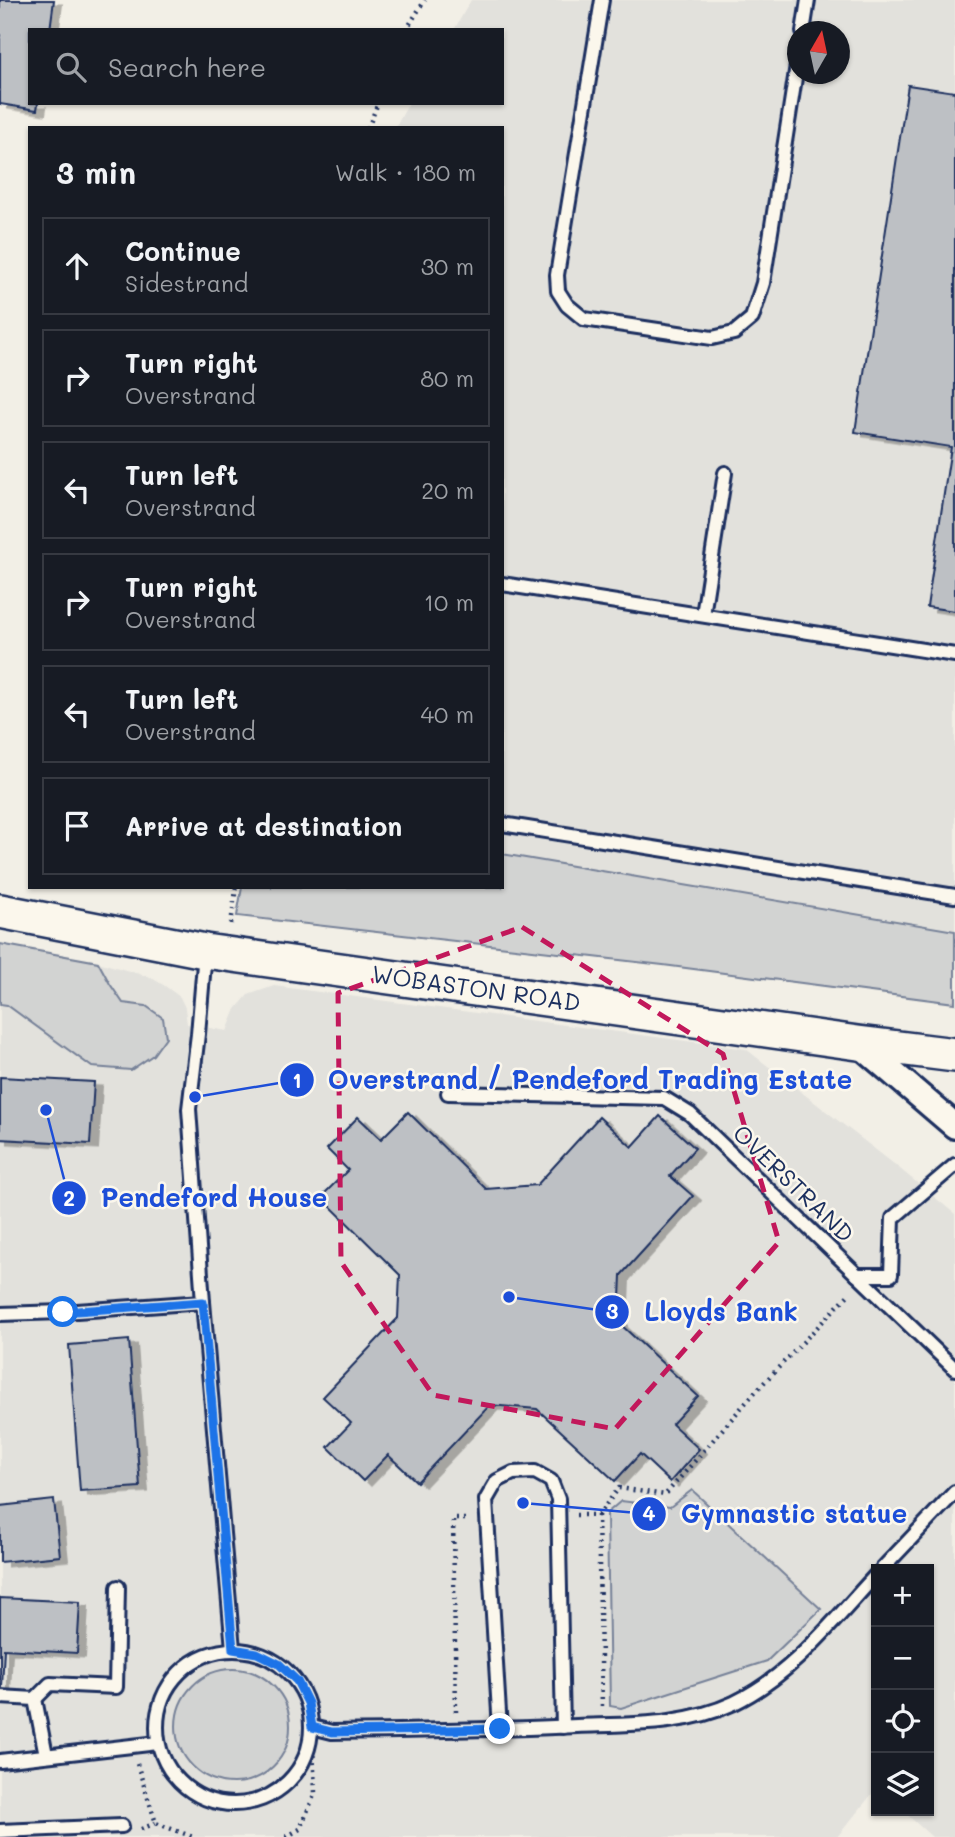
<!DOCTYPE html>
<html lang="en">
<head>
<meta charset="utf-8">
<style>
  body { margin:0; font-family:Mali,sans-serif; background:#242831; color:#f1f3f6 }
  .controls { position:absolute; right:21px; bottom:21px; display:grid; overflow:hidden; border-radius:0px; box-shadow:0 2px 5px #0004 }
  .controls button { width:63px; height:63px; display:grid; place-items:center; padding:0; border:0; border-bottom:2px solid #363941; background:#171b24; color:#f1f3f6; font:35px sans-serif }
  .compass { position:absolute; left:787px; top:21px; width:63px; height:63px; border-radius:50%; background:#171b24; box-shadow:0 2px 5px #0004; rotate:9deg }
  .stop { position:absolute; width:21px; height:21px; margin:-16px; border:5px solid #1a73e8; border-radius:50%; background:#fff }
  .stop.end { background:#1a73e8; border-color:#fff; box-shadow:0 2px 7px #0008 }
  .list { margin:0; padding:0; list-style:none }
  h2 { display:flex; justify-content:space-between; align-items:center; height:91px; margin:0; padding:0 28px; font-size:30px }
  h2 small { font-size:23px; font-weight:400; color:#9ea1a6 }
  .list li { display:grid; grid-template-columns:46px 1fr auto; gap:21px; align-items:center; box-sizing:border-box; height:98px; margin:0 14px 14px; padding:0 14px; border:2px solid #363941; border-radius:0px }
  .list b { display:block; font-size:26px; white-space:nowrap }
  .list p { margin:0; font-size:23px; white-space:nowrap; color:#9ea1a6 }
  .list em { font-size:23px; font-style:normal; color:#9ea1a6 }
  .icon { flex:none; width:38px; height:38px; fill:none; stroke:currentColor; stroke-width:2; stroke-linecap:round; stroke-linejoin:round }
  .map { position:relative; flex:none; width:955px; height:1837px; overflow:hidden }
  .search { position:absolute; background:#171b24; box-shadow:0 2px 5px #0004; left:28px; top:28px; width:476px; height:77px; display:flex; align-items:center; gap:18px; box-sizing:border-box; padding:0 24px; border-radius:0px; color:#9ea1a6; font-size:26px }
  .panel { position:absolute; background:#171b24; box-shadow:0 2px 5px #0004; left:28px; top:126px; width:476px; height:763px; border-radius:0px }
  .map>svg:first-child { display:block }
</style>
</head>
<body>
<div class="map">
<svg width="955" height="1837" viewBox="0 0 955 1837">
  <defs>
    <filter id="shadow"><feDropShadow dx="8" dy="4.5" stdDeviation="0" flood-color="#0004"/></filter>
  </defs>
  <rect width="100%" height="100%" fill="#f2efe6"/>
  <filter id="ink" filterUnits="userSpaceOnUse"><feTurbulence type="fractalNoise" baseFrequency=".0143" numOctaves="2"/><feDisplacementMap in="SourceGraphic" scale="14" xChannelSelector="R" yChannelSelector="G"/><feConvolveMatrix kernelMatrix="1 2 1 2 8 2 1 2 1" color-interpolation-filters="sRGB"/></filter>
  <g filter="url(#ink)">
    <g fill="#e2e1dc" fill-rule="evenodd">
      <path d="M471,0h484v931l-453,-77v-726h-107l14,-25h93v-73h-48zM797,32h42v42h-42z"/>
      <path d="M98,962l52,15 15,9 15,11 5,11 2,16 40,7 9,-22 12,-14 26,-9 472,63 148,115 61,50v623h-23l-29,-26h26v-242h-53v220l-39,48h-837v-833l7,1 85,62 39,3 22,-15 12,-18 -2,-19 -17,-12 -23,-3 -13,-19z"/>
    </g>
    <g fill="#d2d3d2" stroke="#768198" stroke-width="2">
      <path d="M502,854l453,77v72l-292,-38 -426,-49 5,-29h260z"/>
      <path d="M0,944l98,18 12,22 13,19 23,3 17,12 3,19 -13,18 -22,15 -39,-3 -85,-62 -7,-1z"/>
      <path d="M692,1490l129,119 -54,52 -146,47 -11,-2 -3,-193 14,-12 49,6z"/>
      <circle cx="233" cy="1726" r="57"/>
    </g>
    <g fill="#bdc0c4" stroke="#1b2f5e" stroke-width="2" filter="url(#shadow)">
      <path d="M0,0h54l-4,30h-20v73h8l-1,7 -37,-6z"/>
      <path d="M908,85l47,7v519l-28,-4 24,-160 -96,-15z"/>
      <path d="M0,1077l94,5 -4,62 -90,-5z"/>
      <path d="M408,1112l78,77 51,-4 62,-68 33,30 28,-31 35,32 -25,28 23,20 -72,79 -2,48 79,73 -26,28 27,25 -29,33 -30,-28 -25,27 -78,-72 -47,-4 -73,77 -29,-27 -25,26 -35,-34 23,-24 -28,-26 75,-79 2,-43 -79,-78 27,-27 -21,-21 31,-32 23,22z"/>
      <path d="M129,1340l11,147 -60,4 -11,-146z"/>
      <path d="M54,1500l6,56 -60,6v-56z"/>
      <path d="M0,1598l80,4 -3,51 -73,-4 -2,38h-2z"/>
    </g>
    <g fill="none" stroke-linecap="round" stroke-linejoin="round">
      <defs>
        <g id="lane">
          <path d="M602,0l-45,275 1,16 9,14 17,14 128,19 22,-5 18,-15 11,-35 34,-218"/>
          <path d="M803,32l5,-32"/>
          <path d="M502,584l453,71"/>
          <path d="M703,615l22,-142"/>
          <path d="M502,824l453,72"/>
          <path d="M205,952l-7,82 -9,75 14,193 30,347"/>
          <path d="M448,1093l216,5 26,16 265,255"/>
          <path d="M857,1275h34l2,-57 62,-53"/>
          <path d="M0,1314l63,-2 140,-10"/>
          <path d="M882,1569l73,-77"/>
          <circle cx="234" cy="1727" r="77"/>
          <path d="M0,1697l35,2 11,56"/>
          <path d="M35,1699l15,-15 66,3 2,-100"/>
          <path d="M312,1727l20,5c82,-1 164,-2 245,-6 54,-2 108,0 157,-23 58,-28 99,-82 142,-128"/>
          <path d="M500,1729l-14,-229 11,-19 16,-8 22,-1 16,9 7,18 5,228"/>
          <path d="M0,1761l158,-18"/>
          <path d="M0,1831l122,-5"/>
        </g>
        <path id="street" d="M858,1043l97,83"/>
        <path id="secondary" d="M0,911l205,40 653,92 97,12"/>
      </defs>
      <use href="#lane" stroke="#1b2f5e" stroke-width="18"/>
      <use href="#street" stroke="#1b2f5e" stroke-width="30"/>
      <use href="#secondary" stroke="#1b2f5e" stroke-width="38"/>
      <g stroke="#1b2f5e" stroke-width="4.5" stroke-dasharray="2 5" stroke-linecap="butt">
        <path d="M406,30l19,-30"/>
        <path d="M368,128l10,-25"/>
        <path d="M231,924l5,-37"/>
        <path d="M576,1515h22l21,-27 46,7 91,-104 94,-98"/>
        <path d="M598,1515l4,192"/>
        <path d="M456,1712l-3,-193h16"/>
        <path d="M137,1764l19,59 37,14"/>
        <path d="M141,1829l15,-6"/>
        <path d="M286,1837l14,-8 15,-36 -2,-47"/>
      </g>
      <use href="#lane" stroke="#fbf7ec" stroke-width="12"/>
      <use href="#street" stroke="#fbf7ec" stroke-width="24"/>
      <use href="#secondary" stroke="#fbf7ec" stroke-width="33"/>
    </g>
  </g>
  <g fill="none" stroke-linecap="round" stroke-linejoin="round" filter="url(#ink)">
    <path stroke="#1a73e8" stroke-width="9" d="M63,1312l140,-10 30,347 24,4 22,11 18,17 11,22 4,24 20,5 168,-3"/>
  </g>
  <path fill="none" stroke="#c2185b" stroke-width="5" stroke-dasharray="14 9" stroke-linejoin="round" d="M522,927l201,127 56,188 -164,187 -182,-34 -92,-133 -3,-269z"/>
  <g text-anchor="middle" stroke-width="5" stroke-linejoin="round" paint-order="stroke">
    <g font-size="24" fill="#1b2f5e" stroke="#fbf7ec">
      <text transform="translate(476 989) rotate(8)" y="8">WOBASTON ROAD</text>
      <text transform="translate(793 1184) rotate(44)" y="8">OVERSTRAND</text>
    </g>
  </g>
  <path fill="none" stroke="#1d4ed8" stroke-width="2.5" d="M195 1097L297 1080M46 1110L69 1198M509 1297L612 1312M523 1503L649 1514"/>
  <g fill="#1d4ed8" stroke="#fbf7ec" stroke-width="2.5">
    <circle cx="195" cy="1097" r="7"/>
    <circle cx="46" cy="1110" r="7"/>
    <circle cx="509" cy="1297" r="7"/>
    <circle cx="523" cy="1503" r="7"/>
    <circle cx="297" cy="1080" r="18"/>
    <circle cx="69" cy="1198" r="18"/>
    <circle cx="612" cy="1312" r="18"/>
    <circle cx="649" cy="1514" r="18"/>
  </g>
  <g font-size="21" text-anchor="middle" font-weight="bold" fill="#fff">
    <text x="297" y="1088">1</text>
    <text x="69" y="1206">2</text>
    <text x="612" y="1319">3</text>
    <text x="649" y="1521">4</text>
  </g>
  <g font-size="26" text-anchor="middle" font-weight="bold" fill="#1d4ed8" stroke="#fbf7ec" stroke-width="5" stroke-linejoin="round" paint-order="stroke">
    <text x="590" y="1089">Overstrand / Pendeford Trading Estate</text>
    <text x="214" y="1207">Pendeford House</text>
    <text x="721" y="1321">Lloyds Bank</text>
    <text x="794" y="1523">Gymnastic statue</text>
  </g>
</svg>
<div class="controls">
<button>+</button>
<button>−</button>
<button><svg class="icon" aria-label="locate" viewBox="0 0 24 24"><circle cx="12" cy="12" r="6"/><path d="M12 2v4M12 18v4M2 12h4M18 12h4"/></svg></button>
<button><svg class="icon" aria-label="layers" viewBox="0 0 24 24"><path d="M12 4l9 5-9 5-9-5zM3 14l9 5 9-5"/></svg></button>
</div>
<svg class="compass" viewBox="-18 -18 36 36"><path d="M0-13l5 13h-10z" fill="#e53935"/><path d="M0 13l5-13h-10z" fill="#9ea1a6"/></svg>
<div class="stop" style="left:63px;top:1312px"></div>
<div class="stop end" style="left:500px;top:1729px"></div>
<div class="search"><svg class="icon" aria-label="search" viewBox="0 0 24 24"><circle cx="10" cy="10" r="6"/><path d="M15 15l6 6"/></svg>Search here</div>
<section class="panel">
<h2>3 min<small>Walk · 180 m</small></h2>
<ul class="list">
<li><svg class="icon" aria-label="ahead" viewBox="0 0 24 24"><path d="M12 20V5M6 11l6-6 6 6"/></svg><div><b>Continue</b><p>Sidestrand</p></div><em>30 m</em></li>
<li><svg class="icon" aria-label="right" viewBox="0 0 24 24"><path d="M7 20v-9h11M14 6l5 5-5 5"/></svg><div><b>Turn right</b><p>Overstrand</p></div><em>80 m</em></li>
<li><svg class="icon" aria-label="left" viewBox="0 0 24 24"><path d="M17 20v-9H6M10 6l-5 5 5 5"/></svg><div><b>Turn left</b><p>Overstrand</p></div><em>20 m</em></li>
<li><svg class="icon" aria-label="right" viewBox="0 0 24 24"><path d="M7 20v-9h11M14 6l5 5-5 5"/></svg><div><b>Turn right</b><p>Overstrand</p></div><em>10 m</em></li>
<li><svg class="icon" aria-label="left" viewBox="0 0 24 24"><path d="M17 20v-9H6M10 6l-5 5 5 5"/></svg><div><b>Turn left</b><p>Overstrand</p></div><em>40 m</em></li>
<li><svg class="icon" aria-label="arrive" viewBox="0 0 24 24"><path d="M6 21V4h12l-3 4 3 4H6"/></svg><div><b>Arrive at destination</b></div></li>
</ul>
</section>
</div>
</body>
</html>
